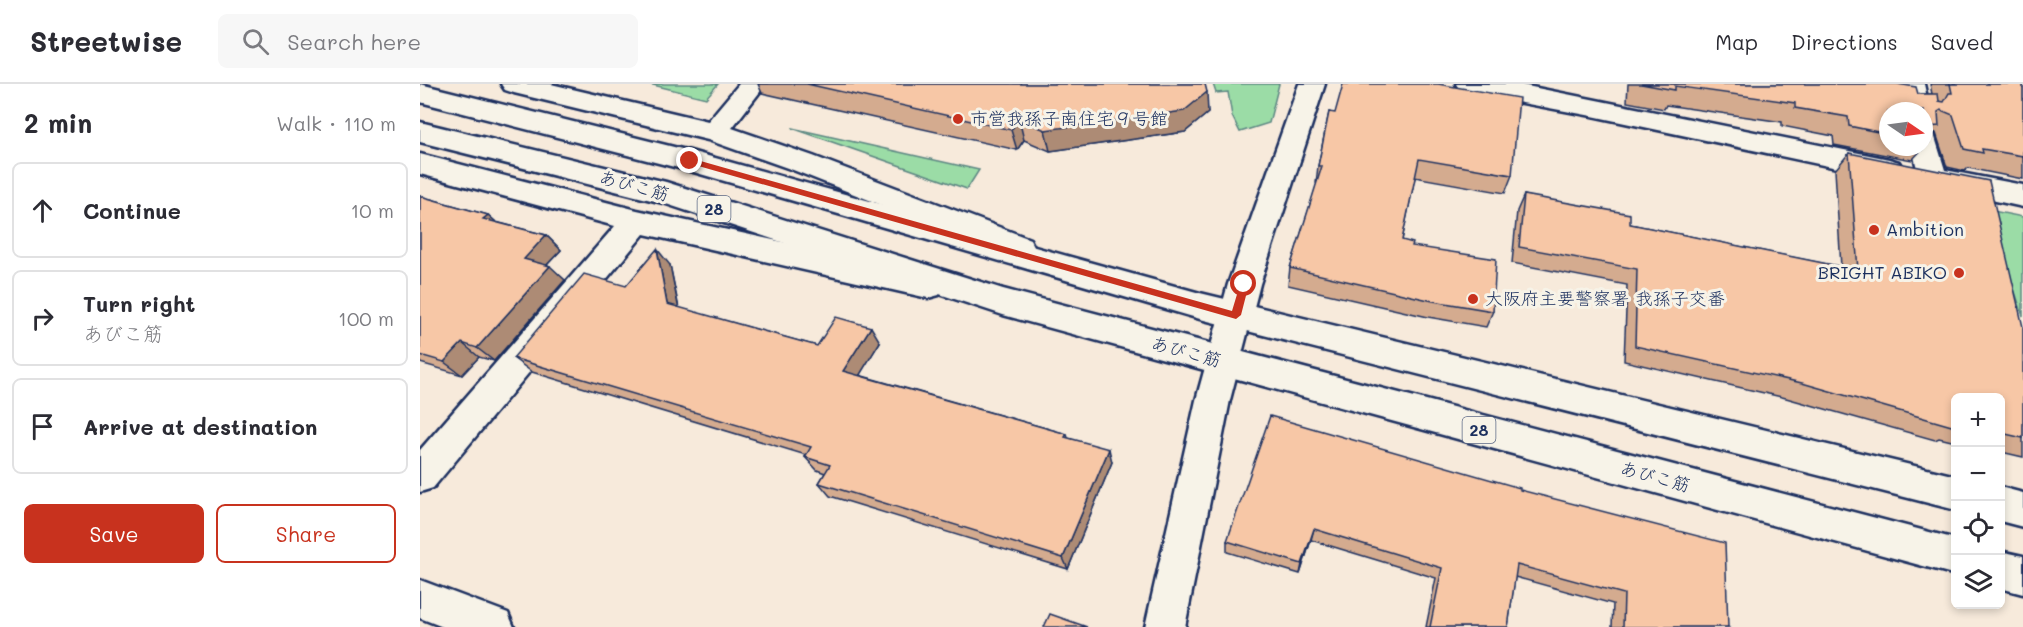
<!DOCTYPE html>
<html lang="en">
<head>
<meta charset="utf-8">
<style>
  body { margin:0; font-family:Mali,"Klee One",sans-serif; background:#f7f7f7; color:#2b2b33 }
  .controls { position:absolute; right:18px; bottom:18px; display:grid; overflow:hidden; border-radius:9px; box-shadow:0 3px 9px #0003 }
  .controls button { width:54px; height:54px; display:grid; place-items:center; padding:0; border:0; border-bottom:2px solid #e1e1e2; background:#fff; color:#2b2b33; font:30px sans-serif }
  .compass { position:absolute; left:1459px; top:18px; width:54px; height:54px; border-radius:50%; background:#fff; box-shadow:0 3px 9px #0003; rotate:103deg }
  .stop { position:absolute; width:18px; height:18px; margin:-14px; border:4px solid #c8321e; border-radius:50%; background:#fff }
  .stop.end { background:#c8321e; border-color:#fff; box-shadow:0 2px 6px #0008 }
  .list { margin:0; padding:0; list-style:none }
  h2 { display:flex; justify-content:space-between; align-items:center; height:78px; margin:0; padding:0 24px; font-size:26px }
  h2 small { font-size:20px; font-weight:400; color:#7c7c81 }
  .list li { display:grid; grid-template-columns:39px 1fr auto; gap:18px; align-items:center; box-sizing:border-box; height:96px; margin:0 12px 12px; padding:0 12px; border:2px solid #e1e1e2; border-radius:9px }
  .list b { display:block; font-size:22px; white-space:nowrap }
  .list p { margin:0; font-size:20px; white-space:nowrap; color:#7c7c81 }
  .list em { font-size:20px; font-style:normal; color:#7c7c81 }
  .actions { display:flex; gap:12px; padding:18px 24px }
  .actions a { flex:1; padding:14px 0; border:2px solid #c8321e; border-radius:9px; text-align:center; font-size:21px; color:#c8321e }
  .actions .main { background:#c8321e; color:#fff }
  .icon { flex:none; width:33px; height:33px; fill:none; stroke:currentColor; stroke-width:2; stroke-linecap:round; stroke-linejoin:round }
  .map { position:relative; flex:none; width:1603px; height:543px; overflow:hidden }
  header { display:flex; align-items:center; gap:36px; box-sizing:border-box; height:84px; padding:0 30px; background:#fff; border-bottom:2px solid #e1e1e2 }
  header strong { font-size:28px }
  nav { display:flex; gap:33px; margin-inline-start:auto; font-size:21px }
  .search { width:420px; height:54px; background:#f7f7f7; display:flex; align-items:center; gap:15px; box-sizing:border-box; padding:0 21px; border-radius:9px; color:#7c7c81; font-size:22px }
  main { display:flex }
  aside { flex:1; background:#fff }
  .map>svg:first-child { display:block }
</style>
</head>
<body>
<header>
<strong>Streetwise</strong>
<div class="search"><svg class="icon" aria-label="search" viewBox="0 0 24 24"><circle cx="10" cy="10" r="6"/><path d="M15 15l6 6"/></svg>Search here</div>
<nav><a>Map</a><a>Directions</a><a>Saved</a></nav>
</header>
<main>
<aside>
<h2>2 min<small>Walk · 110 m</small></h2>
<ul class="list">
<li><svg class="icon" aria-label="ahead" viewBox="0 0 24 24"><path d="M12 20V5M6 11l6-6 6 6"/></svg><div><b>Continue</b></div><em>10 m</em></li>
<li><svg class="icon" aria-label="right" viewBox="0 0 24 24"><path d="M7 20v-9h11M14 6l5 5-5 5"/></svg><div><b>Turn right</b><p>あびこ筋</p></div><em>100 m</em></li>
<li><svg class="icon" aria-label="arrive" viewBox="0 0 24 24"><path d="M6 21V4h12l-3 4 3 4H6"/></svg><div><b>Arrive at destination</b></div></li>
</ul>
<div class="actions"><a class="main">Save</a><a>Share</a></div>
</aside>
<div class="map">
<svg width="1603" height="543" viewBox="0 0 1603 543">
  <rect width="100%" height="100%" fill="#f7eadb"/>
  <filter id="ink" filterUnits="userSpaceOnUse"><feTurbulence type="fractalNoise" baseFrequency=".0167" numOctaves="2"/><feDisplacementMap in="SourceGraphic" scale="12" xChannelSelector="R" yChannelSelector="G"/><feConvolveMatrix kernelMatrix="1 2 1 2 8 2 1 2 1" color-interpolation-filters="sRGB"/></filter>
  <g filter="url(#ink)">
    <g fill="#9bdca6" stroke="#5b8682" stroke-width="1.5">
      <path d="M229,0h69l-12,14z"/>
      <path d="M793,0h66l-10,39 -29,9 -8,-16 -4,-24 -12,1z"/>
      <path d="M372,44l187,42 -12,19z"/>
      <path d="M1568,126l35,7v99z"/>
    </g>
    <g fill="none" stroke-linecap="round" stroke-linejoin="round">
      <defs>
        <g id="minor">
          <path d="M81,0h50l157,37 31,-37h27l-34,44 81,28 217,83 4,8 -4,8 -11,4 -226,-89 -85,-30 -194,-47 -9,-3z"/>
          <path d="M879,0h26l-65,200 -30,116 -45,227h-40l51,-227 32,-116z"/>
          <path d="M1036,0h61l372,75 10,3 4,7 -4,7 -10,3 -297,-63 -123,-23 -9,-3z"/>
          <path d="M1478,0h26l6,27 -3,7h-3v-7h-20z"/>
          <path d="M1504,47l10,3 11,36 78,15v22l-100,-22 -4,-7 -7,-31h12z"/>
          <path d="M0,70l217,56 291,64 11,3 5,9 -5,9 -11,3 -284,-64 -211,254 -13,4v-42l195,-224 -195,-52z"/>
          <path d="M0,496l88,33 6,14h-71l-23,-9z"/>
        </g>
        <g id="major">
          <path d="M0,0l270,67 510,142 756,183v34l-756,-191 -510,-148 -270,-69z"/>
          <path d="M0,38l246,60 337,107 953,250v36l-953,-260 -340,-112 -243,-61z"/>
          <path d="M1580,403l23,6v34l-23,-6z"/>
          <path d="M1580,467l23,5v38l-23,-6z"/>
        </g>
      </defs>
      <use href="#minor" stroke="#1b2f5e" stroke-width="5"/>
      <use href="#major" stroke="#1b2f5e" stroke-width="5"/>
      <use href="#minor" fill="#f7f3e8" fill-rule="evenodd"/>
      <use href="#major" fill="#f7f3e8" fill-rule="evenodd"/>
    </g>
    <g fill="#d4ab8f" stroke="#1b2f5e" stroke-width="1.5" fill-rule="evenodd">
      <path d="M338,0h447l3,29 -23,19 -135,19 -26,-11 -7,10 -255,-57z"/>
      <path d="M1208,0h269l21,10h14l-2,-10h93v95l-55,-11 -3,3 -18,-4 -11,-34 -3,-1 -5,5 1,5 -17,18 -78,-15 -1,-9 -51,-10v-4l-116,-17 -2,4 -37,-7zM1468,27h36v36h-36z"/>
      <path d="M909,28l183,63 -7,18 -90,-16 -13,63 10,6 81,65 -7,16 -58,-10 -140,-32 2,-17 27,-84 -1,-1 2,-17z"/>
      <path d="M1429,69l174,174v130l-22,-5v-54h-45v44l-17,-4 -4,2 -149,-42 -162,-37 3,-76 -115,-22 5,-52 7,-16 106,29 211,43 -6,-97z"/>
      <path d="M0,112l68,19 8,7 50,13 15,15 -14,15 18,15 -71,81 -15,-4 -17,18 -42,-12z"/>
      <path d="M250,181l9,43 138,38 63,-4 -21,33 208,59 1,4 44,24 -44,107 -238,-73 -11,-13 6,-10 -8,-3 -12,-13 1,-2 -274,-83 -19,-14 113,-72z"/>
      <path d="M1100,406l208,137h-116l1,-23 -98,-27 -7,50h-82l10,-49 -125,-38 -11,34 -73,-22v-11z"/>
    </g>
    <g fill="#ad8b74" stroke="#1b2f5e" stroke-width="1.5">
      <path d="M787,8l1,21 -23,19 -135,19 -5,-21z"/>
      <path d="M599,35l5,21 -7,10 -6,-20z"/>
      <path d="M68,131l16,14 -21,-10z"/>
      <path d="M126,151l15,15 -22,23 -15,-14z"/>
      <path d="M237,165l13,16 11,55 -14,-16z"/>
      <path d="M130,182l15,14 -71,81 -17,-13z"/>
      <path d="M451,243l9,15 -27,44 -10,-15z"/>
      <path d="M42,259l17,14 -17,18 -18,-13z"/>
      <path d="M689,365l3,13 -44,107 -5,-11z"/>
      <path d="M894,445l-3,11 -11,34 2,-10z"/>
    </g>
    <g fill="#f7c7a6" stroke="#1b2f5e" stroke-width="1.5">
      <path d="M387,0h398l2,8 -23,19 -139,19 -26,-11 -8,11z"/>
      <path d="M923,0h95l81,14 -7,77 -93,-16 -17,81 11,3 -1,3 84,13 -3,52 -60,-10 -143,-33 32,-102h-4l11,-54 6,1z"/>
      <path d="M1221,0h256l19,3 2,7h20l1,7 5,1 5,-9h3l-2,-9h73v72l-41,-7 1,4 -19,-4 -11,-34 -12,-5 -3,2 1,14 -12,1 2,15 -5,-1v-30h-36v23l-39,-8 -1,-9 -53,-9v-5l-120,-17v4z"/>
      <path d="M1429,69l140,28 34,146v111l-22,-5v-35h-45l-1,29 -153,-44 -167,-37 2,-77 -118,-22 5,-52 106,19v10l228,46z"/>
      <path d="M0,112l68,19 -5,4 63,16 -22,24 26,7 -73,82 -15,-5 -18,19 -24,-7z"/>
      <path d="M237,165l10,55 150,42 19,-29 35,10 -28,44 224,63 -2,3 44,12 -46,109 -244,-75 11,-18 -25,-8 6,-10 -298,-89 71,-84 42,12z"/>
      <path d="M850,332l250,72v2l205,53 3,84h-105l1,-33 -107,-29 -9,62h-78l12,-59 -128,-39 -12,35 -75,-23z"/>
      <path d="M630,530l37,13h-43z"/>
    </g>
  </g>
  <path fill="#c8321e" d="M270,74l542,153 9,-30h7l1,3 -8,31 -5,4 -548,-156 -2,-2z"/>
  <g fill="#c8321e" stroke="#f7f3e8" stroke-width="2">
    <circle cx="538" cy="35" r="6"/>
    <circle cx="1454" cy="146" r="6"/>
    <circle cx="1539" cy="189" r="6"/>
    <circle cx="1053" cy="215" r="6"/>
  </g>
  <g text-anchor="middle" stroke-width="6" stroke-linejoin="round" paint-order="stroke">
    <g fill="#f7f3e8" stroke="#5d6a87" stroke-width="1.5">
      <rect x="277.5" y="112" width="33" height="26" rx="4.5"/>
      <rect x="1042.5" y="333" width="33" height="26" rx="4.5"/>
    </g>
    <g font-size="16" font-weight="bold" fill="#1b2f5e">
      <text x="294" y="131">28</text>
      <text x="1059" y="352">28</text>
    </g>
    <g font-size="18" fill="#1b2f5e" stroke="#f7f3e8" text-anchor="start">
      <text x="550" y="41">市営我孫子南住宅９号館</text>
      <text x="1466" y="152">Ambition</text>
      <text x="1527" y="195" text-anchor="end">BRIGHT ABIKO</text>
      <text x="1065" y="221">大阪府主要警察署 我孫子交番</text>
    </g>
    <g font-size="18" fill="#1b2f5e" stroke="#f7f3e8">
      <text transform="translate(214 102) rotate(15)" y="6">あびこ筋</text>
      <text transform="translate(766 268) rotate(15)" y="6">あびこ筋</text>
      <text transform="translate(1235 393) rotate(15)" y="6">あびこ筋</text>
    </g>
  </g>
</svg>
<div class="controls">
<button>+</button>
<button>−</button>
<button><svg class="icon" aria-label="locate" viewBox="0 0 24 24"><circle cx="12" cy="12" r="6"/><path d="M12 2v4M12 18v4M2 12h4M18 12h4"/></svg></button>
<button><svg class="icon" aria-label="layers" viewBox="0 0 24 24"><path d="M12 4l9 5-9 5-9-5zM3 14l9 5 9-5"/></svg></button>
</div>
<svg class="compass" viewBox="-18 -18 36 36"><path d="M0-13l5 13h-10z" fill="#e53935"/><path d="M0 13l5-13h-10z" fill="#7c7c81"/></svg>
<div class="stop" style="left:824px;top:200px"></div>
<div class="stop end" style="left:270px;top:77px"></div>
</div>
</main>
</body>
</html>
